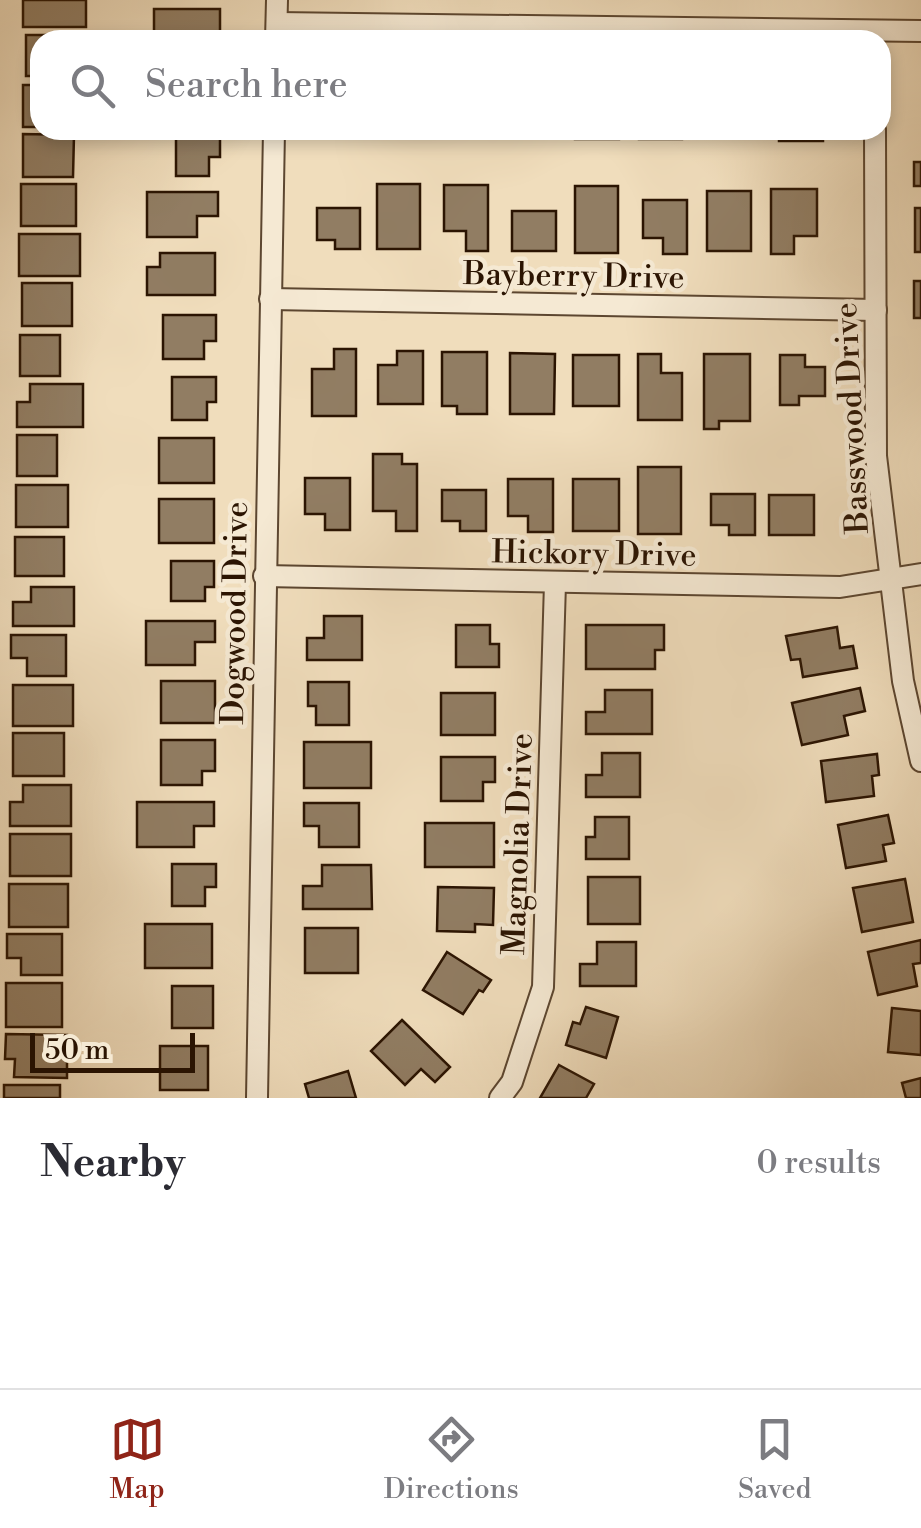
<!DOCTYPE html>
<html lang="en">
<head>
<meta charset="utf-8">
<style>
  body { margin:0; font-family:"Libre Bodoni",serif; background:#f2f2f3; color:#2b2b33 }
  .scale { position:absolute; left:30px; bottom:25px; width:165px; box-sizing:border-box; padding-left:10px; border:5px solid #2b1402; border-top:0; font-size:28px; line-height:35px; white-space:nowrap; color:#2b1402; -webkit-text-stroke:8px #f5e9d3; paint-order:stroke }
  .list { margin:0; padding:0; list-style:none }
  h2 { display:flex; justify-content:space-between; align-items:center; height:130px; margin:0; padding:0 40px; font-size:42px }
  h2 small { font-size:32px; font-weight:400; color:#7c7c81 }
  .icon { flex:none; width:55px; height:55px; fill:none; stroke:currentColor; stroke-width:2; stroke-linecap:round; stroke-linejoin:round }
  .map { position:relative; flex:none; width:921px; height:1098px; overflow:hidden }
  .search { position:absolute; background:#fff; box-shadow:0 5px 15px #0003; left:30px; right:30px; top:30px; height:110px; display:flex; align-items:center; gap:25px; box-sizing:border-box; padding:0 35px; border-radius:30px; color:#7c7c81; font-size:38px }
  .sheet { height:290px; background:#fff }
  nav { display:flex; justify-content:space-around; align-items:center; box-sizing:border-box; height:140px; border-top:2px solid #e1e1e2; background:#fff; font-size:28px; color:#7c7c81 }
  nav a { display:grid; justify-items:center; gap:5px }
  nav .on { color:#8f2418 }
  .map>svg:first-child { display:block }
</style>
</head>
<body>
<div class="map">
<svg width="921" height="1098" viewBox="0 0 921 1098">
  <rect width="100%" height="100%" fill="#f0ddbc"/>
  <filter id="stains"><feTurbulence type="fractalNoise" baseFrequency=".002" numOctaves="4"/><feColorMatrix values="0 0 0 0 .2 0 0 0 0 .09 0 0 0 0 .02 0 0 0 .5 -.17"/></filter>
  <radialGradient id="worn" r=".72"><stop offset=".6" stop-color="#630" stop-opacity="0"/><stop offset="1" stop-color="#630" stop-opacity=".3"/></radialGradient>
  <g fill="#917d63" stroke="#2b1402" stroke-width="2.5">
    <rect x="23" y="0" width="63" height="27"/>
    <path d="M154,9h66v29l-66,2z"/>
    <path d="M26,35h39v5h-25v36h-14z"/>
    <rect x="23" y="85" width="17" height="42"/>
    <rect x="575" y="130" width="44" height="9"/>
    <rect x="639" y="130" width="43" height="9"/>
    <rect x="708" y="130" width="45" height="7"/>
    <rect x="779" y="130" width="44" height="11"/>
    <path d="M176,131h44v26h-11v19h-33z"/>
    <path d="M23,134l51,1 -1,42h-50z"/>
    <rect x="914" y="162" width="7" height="24"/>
    <rect x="21" y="184" width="55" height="42"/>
    <rect x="377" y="184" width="43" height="65"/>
    <path d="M444,185h44v66h-22v-20h-22z"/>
    <rect x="575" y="186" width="43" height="67"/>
    <path d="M771,189h46v47h-23v18h-23z"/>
    <rect x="707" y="191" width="44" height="60"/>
    <path d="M147,192h71v24h-21v21h-50z"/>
    <path d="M643,200h44v54h-24v-16h-20z"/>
    <path d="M317,208h43v41h-25v-9h-18z"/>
    <rect x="915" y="208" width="6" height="44"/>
    <rect x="512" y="211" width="44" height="40"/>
    <rect x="19" y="234" width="61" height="42"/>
    <path d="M160,253h55v42h-68v-28h13z"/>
    <rect x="914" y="281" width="7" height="37"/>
    <rect x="22" y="283" width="50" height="43"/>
    <path d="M163,315h53v26h-12v18h-41z"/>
    <rect x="20" y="335" width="40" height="41"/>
    <path d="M334,349h22v67h-44v-47h22z"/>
    <path d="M397,351h26v53h-45v-39h19z"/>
    <path d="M442,352h45v62h-30v-8h-15z"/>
    <path d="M510,353l45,1 -1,60h-44z"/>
    <path d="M638,354h23v19h21v47h-44z"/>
    <path d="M704,354h46v67h-31v8h-15z"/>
    <rect x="573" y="355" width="46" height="51"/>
    <path d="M780,355h25v12h20v29h-26v9h-19z"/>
    <path d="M172,377h44v25h-9v18h-35z"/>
    <path d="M30,384h53v43h-66v-25h13z"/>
    <rect x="17" y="435" width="40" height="41"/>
    <rect x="159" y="438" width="55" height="45"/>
    <path d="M373,454h29v10h15v67h-21v-20h-23z"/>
    <rect x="638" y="467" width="43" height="67"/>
    <path d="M305,478h45v52h-25v-16h-20z"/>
    <path d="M508,479h45v53h-25v-16h-20z"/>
    <rect x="573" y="479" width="46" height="52"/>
    <rect x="16" y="485" width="52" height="42"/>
    <path d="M442,490h44v41h-26v-10h-18z"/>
    <path d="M711,494h44v41h-26v-10h-18z"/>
    <rect x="769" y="495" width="45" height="40"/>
    <rect x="159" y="499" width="55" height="44"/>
    <rect x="15" y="537" width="49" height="39"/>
    <path d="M171,561h43v26h-9v14h-34z"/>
    <path d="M31,587h43v39h-61v-24h18z"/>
    <path d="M324,616h38v44h-55v-22h17z"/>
    <path d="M146,621h69v21h-20v23h-49z"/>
    <path d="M456,625h34v19h9v23h-43z"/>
    <path d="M586,625h78v25h-9v19h-69z"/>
    <path d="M837,627l3,21 13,-2 4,22 -54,9 -3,-18 -9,1 -5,-24z"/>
    <path d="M11,635h55v41h-39v-18h-16z"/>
    <rect x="161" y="681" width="54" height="42"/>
    <path d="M308,682h41v43h-33v-19h-8z"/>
    <rect x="13" y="685" width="60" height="41"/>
    <path d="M860,688l5,23 -21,5 4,19 -46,10 -10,-42z"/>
    <path d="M605,690h47v44h-66v-22h19z"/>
    <rect x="441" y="693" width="54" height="42"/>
    <rect x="13" y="733" width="51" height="43"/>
    <path d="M161,740h54v31h-13v14h-41z"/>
    <rect x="304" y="742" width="67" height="46"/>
    <path d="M602,753h38v44h-54v-22h16z"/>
    <path d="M877,754l2,21 -7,1 2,20 -48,6 -5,-41z"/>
    <path d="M441,757h54v25h-12v19h-42z"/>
    <path d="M23,785h48v41h-61v-24h13z"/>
    <path d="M137,802h77v24h-20v21h-57z"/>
    <path d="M304,803h55v44h-40v-21h-15z"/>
    <path d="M888,815l6,28 -11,2 3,16 -40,7 -8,-43z"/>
    <path d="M595,817h34v42h-43v-22h9z"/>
    <rect x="425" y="823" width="69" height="44"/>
    <rect x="10" y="834" width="61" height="42"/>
    <path d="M172,864h44v23h-11v19h-33z"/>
    <path d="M322,865h49l1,44h-69v-23h19z"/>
    <rect x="588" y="877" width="52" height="47"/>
    <path d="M905,879l8,43 -51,10 -9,-44z"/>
    <rect x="9" y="884" width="59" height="43"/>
    <path d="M438,887l56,1 -1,37 -18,-1v8l-38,-1z"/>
    <rect x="145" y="924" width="67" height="44"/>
    <rect x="305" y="928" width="53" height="45"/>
    <path d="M7,934h55v41h-41v-17h-14z"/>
    <path d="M921,940v23l-8,1 4,22 -39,9 -10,-43z"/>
    <path d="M597,942h39v44h-56v-22h17z"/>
    <path d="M447,952l44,28 -8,12 -4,-2 -16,24 -40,-24z"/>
    <rect x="6" y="983" width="56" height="44"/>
    <rect x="172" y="986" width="41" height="42"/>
    <path d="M586,1007l32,10 -12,41 -40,-13 7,-23 7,2z"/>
    <path d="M892,1008l29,3v44l-33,-3z"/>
    <path d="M402,1020l48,47 -15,15 -14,-13 -16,16 -34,-34z"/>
    <path d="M6,1034l61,1v43l-53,-1 1,-18h-10z"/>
    <rect x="160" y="1046" width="48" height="44"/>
    <path d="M559,1065l35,19 -8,14h-46z"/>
    <path d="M348,1071l8,27h-47l-4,-14z"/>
    <path d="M921,1078v20h-15l-4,-15z"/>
    <rect x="4" y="1085" width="56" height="13"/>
  </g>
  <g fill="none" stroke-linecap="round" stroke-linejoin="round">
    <defs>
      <g id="minor">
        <path d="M277,23l644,8"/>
        <path d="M276,40l1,-40"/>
        <path d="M875,130l1,326 27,225 18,80"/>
        <path d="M270,299l606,11"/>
        <path d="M264,576l576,11 81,-13"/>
        <path d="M257,1098l17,-968"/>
        <path d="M500,1098l12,-16 31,-95 12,-404"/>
      </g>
    </defs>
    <use href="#minor" stroke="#5c4630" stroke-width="24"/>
    <use href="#minor" stroke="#f5e9d3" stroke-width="20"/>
  </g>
  <g text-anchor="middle" stroke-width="9" stroke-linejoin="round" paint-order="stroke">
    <g font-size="32" fill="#2b1402" stroke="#f5e9d3">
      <text transform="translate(574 275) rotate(1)" y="11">Bayberry Drive</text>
      <text transform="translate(851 418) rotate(-93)" y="11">Basswood Drive</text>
      <text transform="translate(594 553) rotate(1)" y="11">Hickory Drive</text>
      <text transform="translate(234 613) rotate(-89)" y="11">Dogwood Drive</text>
      <text transform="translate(517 844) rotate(-88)" y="11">Magnolia Drive</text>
    </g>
  </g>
  <rect width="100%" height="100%" filter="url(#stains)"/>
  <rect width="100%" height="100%" fill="url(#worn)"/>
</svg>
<div class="scale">50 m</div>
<div class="search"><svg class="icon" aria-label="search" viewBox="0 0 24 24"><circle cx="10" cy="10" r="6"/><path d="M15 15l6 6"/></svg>Search here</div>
</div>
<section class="sheet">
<h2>Nearby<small>0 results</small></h2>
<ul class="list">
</ul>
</section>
<nav>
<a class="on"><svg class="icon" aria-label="map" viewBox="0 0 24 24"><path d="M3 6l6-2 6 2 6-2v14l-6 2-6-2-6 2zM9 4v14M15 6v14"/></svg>Map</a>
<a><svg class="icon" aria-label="directions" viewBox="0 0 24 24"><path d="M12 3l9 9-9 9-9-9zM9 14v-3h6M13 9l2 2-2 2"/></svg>Directions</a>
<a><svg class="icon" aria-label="saved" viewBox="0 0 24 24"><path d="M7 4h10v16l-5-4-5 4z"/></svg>Saved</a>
</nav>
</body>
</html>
